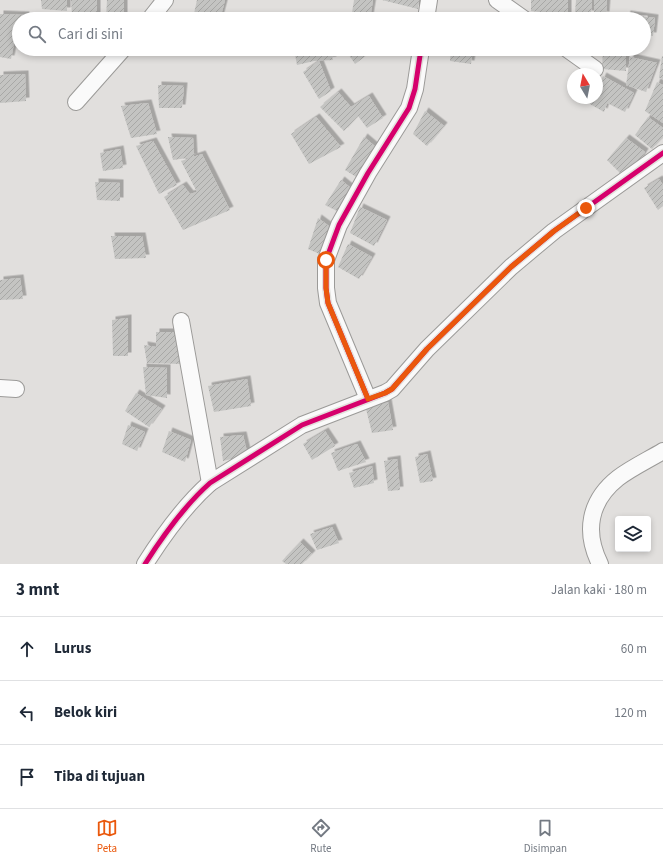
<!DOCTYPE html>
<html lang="id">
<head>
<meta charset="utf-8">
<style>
  body { margin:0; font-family:"Source Sans 3",sans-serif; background:#f6f6f7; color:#1f2937 }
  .controls { position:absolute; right:12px; bottom:12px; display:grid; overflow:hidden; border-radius:4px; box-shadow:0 2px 6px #0003 }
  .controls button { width:36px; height:36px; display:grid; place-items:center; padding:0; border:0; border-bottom:1px solid #e0e1e3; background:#fff; color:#1f2937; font:20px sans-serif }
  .compass { position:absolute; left:567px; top:68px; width:36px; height:36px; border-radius:50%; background:#fff; box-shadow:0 2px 6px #0003; rotate:350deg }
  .stop { position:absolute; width:12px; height:12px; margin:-9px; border:3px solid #ea580c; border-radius:50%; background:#fff }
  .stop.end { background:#ea580c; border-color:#fff; box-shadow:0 1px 4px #0008 }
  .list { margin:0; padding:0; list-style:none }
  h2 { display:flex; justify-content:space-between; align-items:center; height:52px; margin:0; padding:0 16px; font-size:17px }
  h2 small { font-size:13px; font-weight:400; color:#747a83 }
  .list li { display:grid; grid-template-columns:26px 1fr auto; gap:12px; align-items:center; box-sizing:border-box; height:64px; padding:0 16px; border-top:1px solid #e0e1e3 }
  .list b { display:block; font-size:15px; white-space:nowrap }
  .list em { font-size:13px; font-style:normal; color:#747a83 }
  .icon { flex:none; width:22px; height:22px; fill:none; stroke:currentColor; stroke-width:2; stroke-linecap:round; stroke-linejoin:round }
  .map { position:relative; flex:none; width:663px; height:564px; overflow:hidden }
  .search { position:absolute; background:#fff; box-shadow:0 2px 6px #0003; left:12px; right:12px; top:12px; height:44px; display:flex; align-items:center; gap:10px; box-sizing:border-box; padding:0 14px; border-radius:22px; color:#747a83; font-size:15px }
  .sheet { height:244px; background:#fff }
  nav { display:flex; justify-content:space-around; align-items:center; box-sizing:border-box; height:56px; border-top:1px solid #e0e1e3; background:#fff; font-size:11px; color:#747a83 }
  nav a { display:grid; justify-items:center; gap:2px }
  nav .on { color:#ea580c }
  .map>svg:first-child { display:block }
</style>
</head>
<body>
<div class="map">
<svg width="663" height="564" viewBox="0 0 663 564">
  <defs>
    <pattern id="building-hatch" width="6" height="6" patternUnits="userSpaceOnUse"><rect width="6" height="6" fill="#c4c4c2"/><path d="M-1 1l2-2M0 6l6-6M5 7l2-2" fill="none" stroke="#a8a8a6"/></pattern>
    <filter id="shadow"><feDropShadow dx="3.5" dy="-3.5" stdDeviation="0" flood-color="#0004"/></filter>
  </defs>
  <rect width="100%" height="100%" fill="#e1dfdd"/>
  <g fill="url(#building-hatch)" filter="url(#shadow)">
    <path d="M41,0h26v11l-25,-2z"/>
    <path d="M71,0h26v19l-25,-3z"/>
    <path d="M107,0h17v18h-18z"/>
    <path d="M197,0h28l-5,19 -27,-1z"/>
    <path d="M354,0h19l-3,18 -18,-5z"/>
    <path d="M382,0h37l-1,9z"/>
    <path d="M531,0h37v19h-18l-1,-6 -18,-2z"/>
    <path d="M576,0h16l-1,14 -16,-1z"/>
    <path d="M594,0h13l-1,15 -12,-1z"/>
    <path d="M0,14l26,1v4h-7v14h-3l-5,26 -11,-2z"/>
    <path d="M627,14l28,4 -2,18 -9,-1v-16h-18z"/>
    <path d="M294,49h36l3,11 -19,1 -17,4z"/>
    <path d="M345,49h25l2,2 -17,13z"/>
    <path d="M451,49h22l-2,15 -21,-3z"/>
    <path d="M603,49h23v22l-24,-2z"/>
    <path d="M662,56h1v23l-4,-1z"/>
    <path d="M630,57l27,6 -11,29 -20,-7z"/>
    <path d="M319,61l12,30 -12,8 -16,-27z"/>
    <path d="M25,74l1,27 -26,2v-28z"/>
    <path d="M603,76l31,17 -9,19 -18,-9 -3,9 -14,-8 3,-6h4v-9z"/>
    <path d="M657,82l6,3v38l-18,-12z"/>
    <path d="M158,85l26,1 -2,22h-23z"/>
    <path d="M338,92l13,15 18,-11 14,22 -16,10 -9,-12 -14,15 -24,-24z"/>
    <path d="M148,103l9,31 -26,4 -10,-32z"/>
    <path d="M425,111l19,15 -17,20 -14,-12z"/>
    <path d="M316,117l25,30 -32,17 -18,-30z"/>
    <path d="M648,117l15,11v9l-11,12 -17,-14z"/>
    <path d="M168,137l25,1 1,19 -21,3z"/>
    <path d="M364,137l13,11 -19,30 -13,-8z"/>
    <path d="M626,138l19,14 -11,19 -9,7 -18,-18z"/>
    <path d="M153,141l24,44 -18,9 -23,-48z"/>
    <path d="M120,149l3,19 -20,3 -3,-18z"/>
    <path d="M202,154l28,56 -47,20 -19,-33 19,-12 7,9 7,-2 -16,-31z"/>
    <path d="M659,179l4,6v21l-5,4 -14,-22z"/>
    <path d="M341,180l11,9 -11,24 -16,-8z"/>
    <path d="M95,182l25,1v18l-23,-1z"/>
    <path d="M360,207l27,13 -13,26 -24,-13z"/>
    <path d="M318,218l15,11 -11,26 -14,-6z"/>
    <path d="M111,236h31l4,22 -31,1z"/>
    <path d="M348,244l24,13 -13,22 -21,-12z"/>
    <path d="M20,278l3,21 -23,1v-20z"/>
    <path d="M128,318v38h-15l-1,-36z"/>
    <path d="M156,332h21l4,32 -34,-1 -3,-18 12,2z"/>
    <path d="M143,367l24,1v30l-21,-3z"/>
    <path d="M247,379l4,27 -37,6 -6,-26z"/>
    <path d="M136,393l26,16 -13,18 -24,-16z"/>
    <path d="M388,402l5,28 -21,3 -6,-24z"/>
    <path d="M128,425l17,7 -8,19 -15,-7z"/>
    <path d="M169,431l22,9 -6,22 -23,-10z"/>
    <path d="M325,431l10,15 -23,14 -9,-16z"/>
    <path d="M243,435l4,17 -7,5 -17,4 -3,-24z"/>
    <path d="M357,444l9,18 -28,9 -7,-18z"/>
    <path d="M427,454l6,27 -13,2 -5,-26z"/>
    <path d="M397,459l3,31 -12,1 -4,-30z"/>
    <path d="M372,466l2,17 -20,5 -5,-15z"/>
    <path d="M332,527l7,16 -22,7 -7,-16z"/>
    <path d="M300,542l12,12 -10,10h-16l-4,-3z"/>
  </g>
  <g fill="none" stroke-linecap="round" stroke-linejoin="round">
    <defs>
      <g id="minor">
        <path d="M497,0l27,19"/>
        <path d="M150,19l15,-19"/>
        <path d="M426,19l3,-19"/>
        <path d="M567,49l28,20"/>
        <path d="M76,102l47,-53"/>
        <path d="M181,321l29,162"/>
        <path d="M0,388l16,1"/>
        <path d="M368,399l-40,-96 -2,-15v-28l13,-35 29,-52 41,-65 6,-19 6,-40"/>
        <path d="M145,564c19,-30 39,-58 65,-81l92,-58 83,-32 7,-4 35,-40 84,-82 43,-36 109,-78"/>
        <path d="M600,564c-16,-32 -11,-63 18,-86 13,-10 30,-18 45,-27"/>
      </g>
    </defs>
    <use href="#minor" stroke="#9b9a98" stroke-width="18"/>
    <use href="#minor" stroke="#fafafa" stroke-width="16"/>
    <defs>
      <g id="cycleway">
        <path d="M368,399l-40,-96 -2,-15v-28l13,-35 29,-52 41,-65 6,-19 6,-40"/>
        <path d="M145,564c19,-30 39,-58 65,-81l92,-58 83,-32 7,-4 35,-40 84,-82 43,-36 109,-78"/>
      </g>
    </defs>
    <use href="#cycleway" stroke="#e2e0dc" stroke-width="8"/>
    <use href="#cycleway" stroke="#d6006c" stroke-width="5"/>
  </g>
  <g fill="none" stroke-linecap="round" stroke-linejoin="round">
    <path stroke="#ea580c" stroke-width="5" d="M326,260v28l2,15 40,96 17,-6 7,-4 35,-40 84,-82 43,-36 32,-23"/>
  </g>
</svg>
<div class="controls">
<button><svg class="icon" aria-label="layers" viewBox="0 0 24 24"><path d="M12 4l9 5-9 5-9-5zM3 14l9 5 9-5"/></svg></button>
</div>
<svg class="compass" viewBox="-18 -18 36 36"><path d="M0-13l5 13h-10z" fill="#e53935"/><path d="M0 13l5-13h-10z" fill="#747a83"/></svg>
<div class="stop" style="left:326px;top:260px"></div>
<div class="stop end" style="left:586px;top:208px"></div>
<div class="search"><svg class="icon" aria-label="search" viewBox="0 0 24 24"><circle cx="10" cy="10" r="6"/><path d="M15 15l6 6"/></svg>Cari di sini</div>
</div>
<section class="sheet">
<h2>3 mnt<small>Jalan kaki · 180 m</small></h2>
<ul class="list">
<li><svg class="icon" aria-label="ahead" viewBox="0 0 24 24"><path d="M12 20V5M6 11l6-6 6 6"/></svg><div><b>Lurus</b></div><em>60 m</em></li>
<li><svg class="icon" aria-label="left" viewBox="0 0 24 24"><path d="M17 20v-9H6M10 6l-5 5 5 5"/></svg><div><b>Belok kiri</b></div><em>120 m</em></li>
<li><svg class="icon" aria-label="arrive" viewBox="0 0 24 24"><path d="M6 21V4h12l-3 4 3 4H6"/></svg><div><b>Tiba di tujuan</b></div></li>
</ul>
</section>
<nav>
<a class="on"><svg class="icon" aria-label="map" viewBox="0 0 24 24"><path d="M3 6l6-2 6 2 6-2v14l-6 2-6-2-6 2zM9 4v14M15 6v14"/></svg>Peta</a>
<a><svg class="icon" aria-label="directions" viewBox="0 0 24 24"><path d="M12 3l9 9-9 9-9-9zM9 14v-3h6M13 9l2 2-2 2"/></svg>Rute</a>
<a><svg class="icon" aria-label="saved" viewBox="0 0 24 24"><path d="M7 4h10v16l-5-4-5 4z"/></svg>Disimpan</a>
</nav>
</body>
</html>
